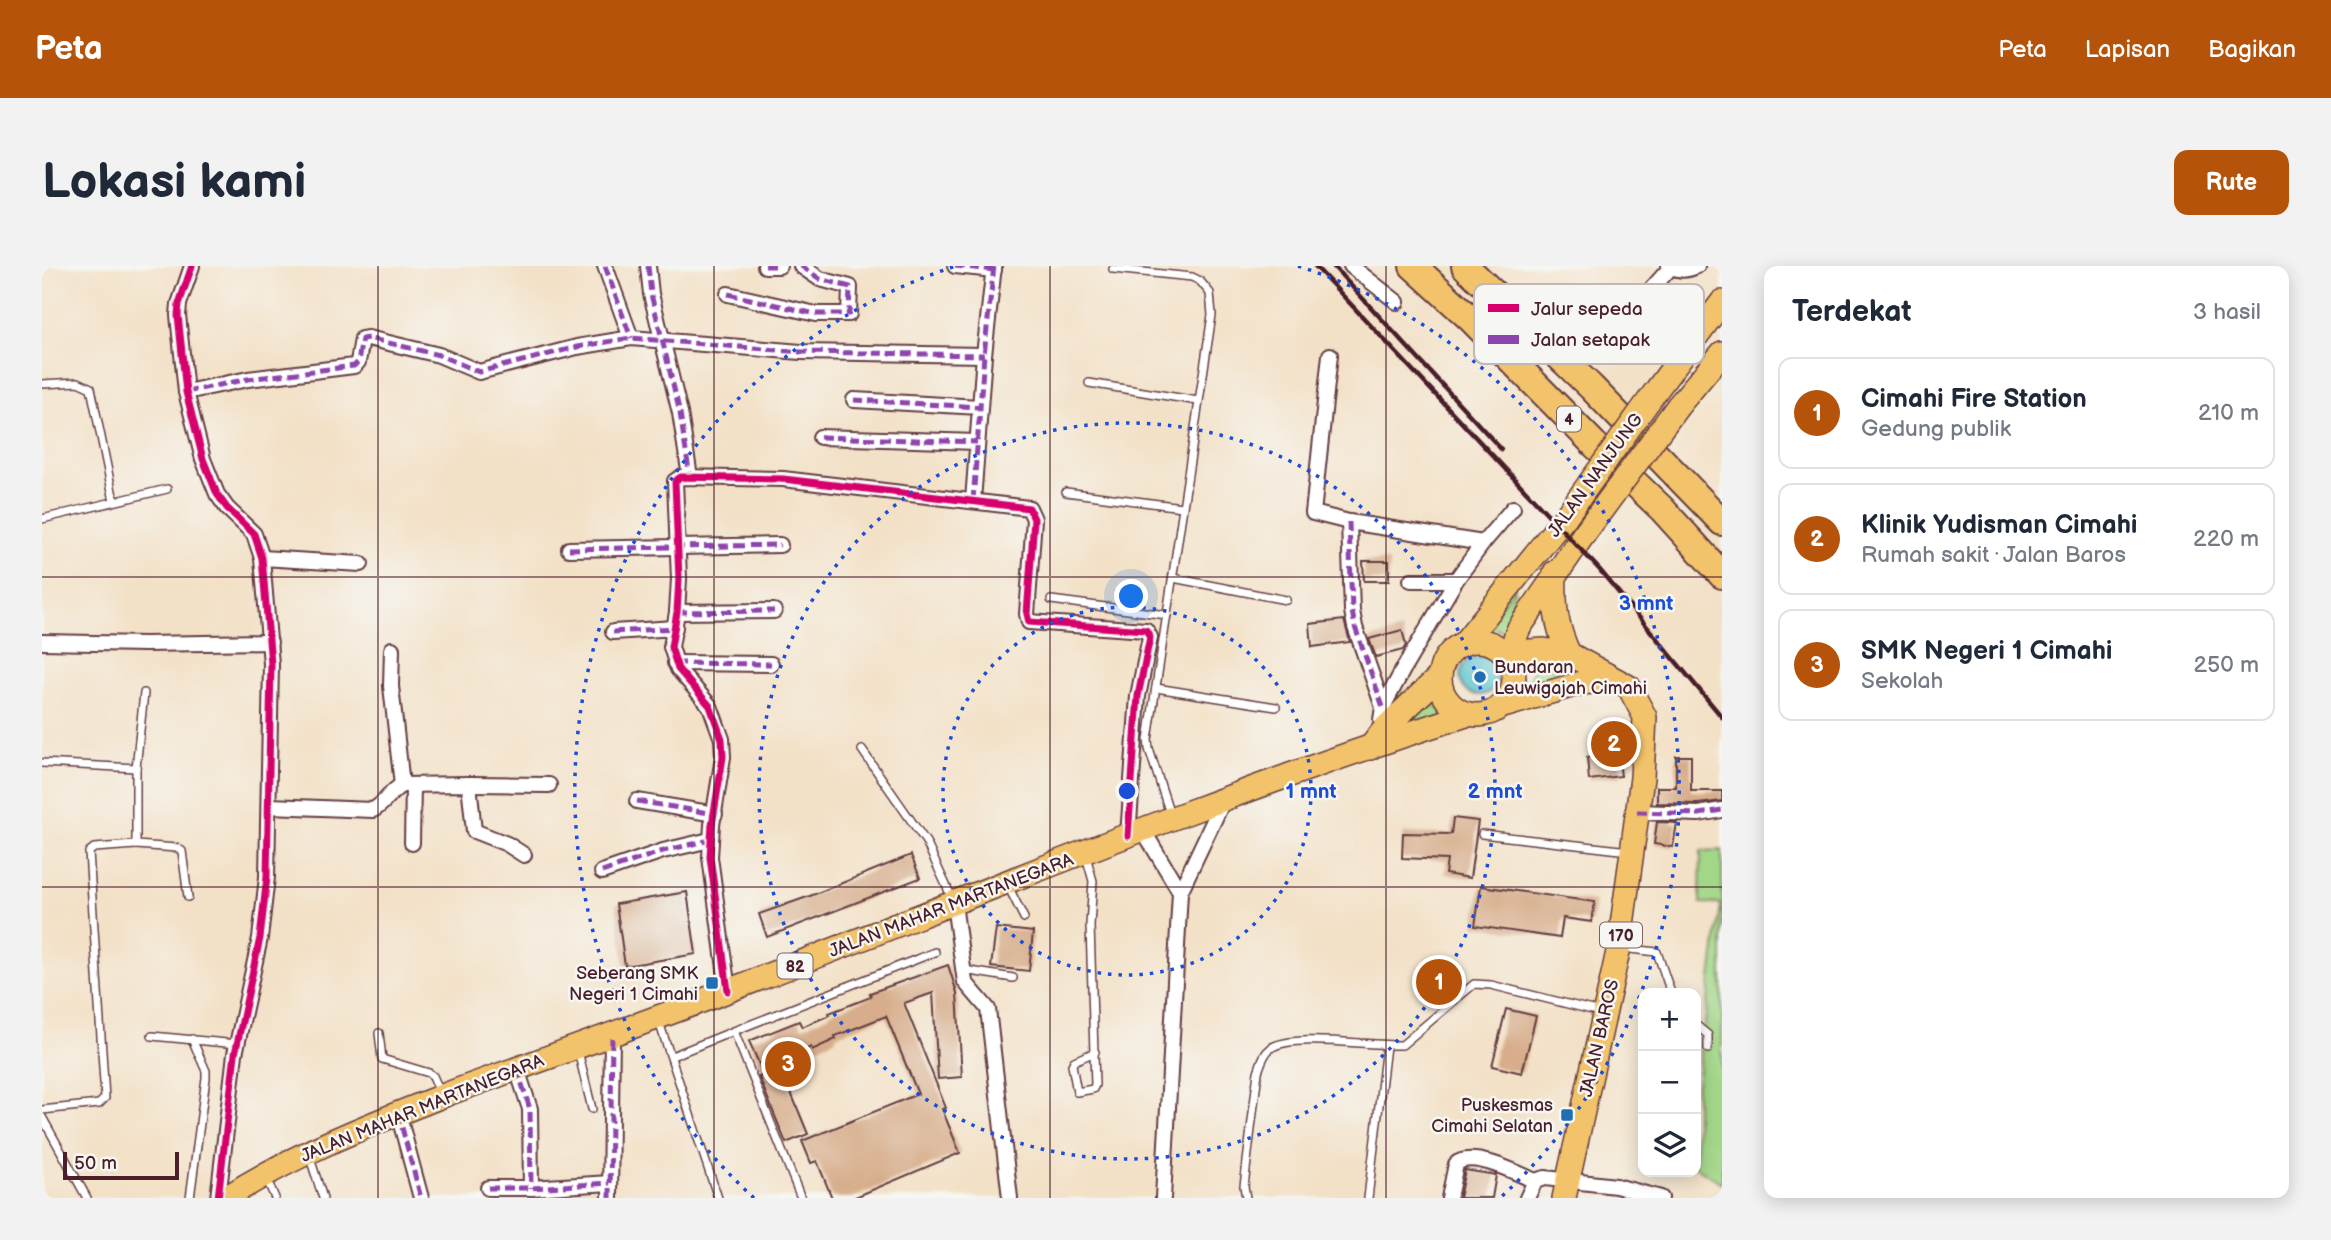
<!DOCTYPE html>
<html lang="id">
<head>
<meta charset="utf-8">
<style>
  body { margin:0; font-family:"Balsamiq Sans",sans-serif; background:#f2f2f3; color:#1f2937 }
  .controls { position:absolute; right:21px; bottom:21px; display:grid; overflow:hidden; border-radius:14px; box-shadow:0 4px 18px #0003 }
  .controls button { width:63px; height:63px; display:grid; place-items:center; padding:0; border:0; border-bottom:2px solid #e0e1e3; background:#fff; color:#1f2937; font:35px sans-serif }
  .scale { position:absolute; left:21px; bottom:18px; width:116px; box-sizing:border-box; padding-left:7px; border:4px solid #4a1f2b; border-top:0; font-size:19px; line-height:24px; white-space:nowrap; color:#4a1f2b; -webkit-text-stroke:5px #f6f6f2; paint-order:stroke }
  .you { position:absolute; left:1090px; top:331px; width:24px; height:24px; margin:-18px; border:5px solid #fff; border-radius:50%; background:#1a73e8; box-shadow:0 0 0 10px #1a73e833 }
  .badge { display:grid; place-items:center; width:46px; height:46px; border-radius:50%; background:#b45309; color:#fff; font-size:23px; font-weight:700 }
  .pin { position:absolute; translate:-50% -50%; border:4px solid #fff; box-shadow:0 2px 7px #0006 }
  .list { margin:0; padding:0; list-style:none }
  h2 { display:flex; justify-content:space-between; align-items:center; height:91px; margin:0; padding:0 28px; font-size:30px }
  h2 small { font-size:23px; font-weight:400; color:#747a83 }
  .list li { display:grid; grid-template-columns:46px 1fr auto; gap:21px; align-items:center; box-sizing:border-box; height:112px; margin:0 14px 14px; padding:0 14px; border:2px solid #e0e1e3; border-radius:14px }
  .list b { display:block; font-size:26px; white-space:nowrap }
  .list p { margin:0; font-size:23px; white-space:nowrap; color:#747a83 }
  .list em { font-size:23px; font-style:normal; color:#747a83 }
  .icon { flex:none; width:38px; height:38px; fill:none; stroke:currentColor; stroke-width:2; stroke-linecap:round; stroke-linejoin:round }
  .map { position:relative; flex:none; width:1680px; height:932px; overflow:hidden; border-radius:14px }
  header { display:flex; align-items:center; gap:42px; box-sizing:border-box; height:98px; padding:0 35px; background:#b45309; color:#fff }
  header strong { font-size:33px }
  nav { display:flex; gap:38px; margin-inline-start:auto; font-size:24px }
  .intro { display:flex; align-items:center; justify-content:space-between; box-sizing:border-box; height:168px; padding:0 42px }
  h1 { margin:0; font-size:49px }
  .button { padding:18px 32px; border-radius:14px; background:#b45309; color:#fff; font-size:24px; font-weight:700 }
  main { display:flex; gap:42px; padding:0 42px }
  aside { flex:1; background:#fff; border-radius:14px; box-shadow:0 4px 18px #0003 }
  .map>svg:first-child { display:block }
</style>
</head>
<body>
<header>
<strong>Peta</strong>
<nav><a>Peta</a><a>Lapisan</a><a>Bagikan</a></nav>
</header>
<div class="intro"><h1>Lokasi kami</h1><a class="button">Rute</a></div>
<main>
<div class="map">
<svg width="1680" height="932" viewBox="0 0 1680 932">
  <rect width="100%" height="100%" fill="#f6f6f2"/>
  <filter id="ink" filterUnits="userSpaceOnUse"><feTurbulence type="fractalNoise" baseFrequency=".0143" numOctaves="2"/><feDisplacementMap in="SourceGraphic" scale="14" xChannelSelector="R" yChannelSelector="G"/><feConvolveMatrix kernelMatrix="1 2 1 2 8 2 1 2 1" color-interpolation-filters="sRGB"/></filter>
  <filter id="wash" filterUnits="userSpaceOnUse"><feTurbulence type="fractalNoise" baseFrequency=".00686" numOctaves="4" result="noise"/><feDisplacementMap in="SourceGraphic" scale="28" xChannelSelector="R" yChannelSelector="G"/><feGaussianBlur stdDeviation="1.57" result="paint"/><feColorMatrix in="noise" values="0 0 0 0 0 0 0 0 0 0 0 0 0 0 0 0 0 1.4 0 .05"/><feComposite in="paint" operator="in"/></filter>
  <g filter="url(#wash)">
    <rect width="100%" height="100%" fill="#f3e1c7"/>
    <g fill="#a3d788" stroke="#767b5a" stroke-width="2">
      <path d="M1473,319l-6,49 -15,-7h-8z"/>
      <path d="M1492,398l44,8 -15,1 -34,12z"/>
      <path d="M1387,433l6,7 14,10 -45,12z"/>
      <path d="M1680,584v333l-26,-16v-76l25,-187 -21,-1 1,-52z"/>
    </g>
    <circle fill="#54c1cc" stroke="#4f707c" stroke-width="2" cx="1437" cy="410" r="19"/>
    <g id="blocks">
      <g fill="#d7ad8b">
        <path d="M1321,295h26v20h-25z"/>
        <path d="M1302,354l6,22 -38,5 -2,-23z"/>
        <path d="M1360,364l4,15 -3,5 -27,7 -7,-18z"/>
        <path d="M1576,488l3,22 -32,4 -2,-23z"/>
        <path d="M1634,490h15v35h31v10l-24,3 -41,-1v-16h19z"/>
        <path d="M1411,552l25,3 -8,57 -25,-4 2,-14 -45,-2 1,-25 48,1z"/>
        <path d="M1615,556l20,1 -4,24 -19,-3z"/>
        <path d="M869,589l9,23 -153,59 -8,-23 51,-18z"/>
        <path d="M1439,620l114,16 -3,20 -29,-4 -3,20 -85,-12z"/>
        <path d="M645,626l9,62 -71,12 -9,-62z"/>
        <path d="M954,662l37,4 -4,39 -38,-4z"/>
        <path d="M906,699l9,28 5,84 -24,2 -5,-86 -29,10 42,105 -4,1 18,44 -107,45h-21l-15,-37 -6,2 -9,-22 116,-47 -32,-78 -51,20 1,3 -24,11 -1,-3 -33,14 30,73 -22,9 -27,-66 5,-2 -15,-34 50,-20 3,6 28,-12 -1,-2 42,-16 -1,-4z"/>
        <path d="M1385,702l28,5 -5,23 -27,-5z"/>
        <path d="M1464,743l30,7 -14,57 -30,-7z"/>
        <path d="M1423,904l31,5 -4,23h-33z"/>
      </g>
    </g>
  </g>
  <g filter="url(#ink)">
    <use href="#blocks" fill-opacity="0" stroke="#633c42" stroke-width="2"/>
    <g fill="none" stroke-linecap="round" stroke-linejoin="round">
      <defs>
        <g id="service">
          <path d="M1071,3l79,8 8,4 10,12 2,22 -64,425 1,9 21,65"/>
          <path d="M1047,117l109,18"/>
          <path d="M0,118l36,-2 13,6 23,113"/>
          <path d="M1024,226l116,15"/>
          <path d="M0,253l125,-30"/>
          <path d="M1131,312l113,22"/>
          <path d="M1009,334l116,15"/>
          <path d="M1114,422l120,19"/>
          <path d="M102,427l-8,75v77l41,3 5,3 6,46"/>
          <path d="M820,484l64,92 26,56"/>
          <path d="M0,497l94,5"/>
          <path d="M1440,568l147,17"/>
          <path d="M1044,590l7,25 -3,44 5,160 -2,4 -16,3 -5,-27 2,-4 21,-9"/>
          <path d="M965,618l17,34"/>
          <path d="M1580,682l35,4 14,41"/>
          <path d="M922,704l49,8"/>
          <path d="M616,753l60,179"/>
          <path d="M1654,759l12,10v14"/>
          <path d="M337,767l3,26 47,14 4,3 7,16"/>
          <path d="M110,770l85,8"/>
          <path d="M536,785l14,58"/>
          <path d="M630,790l62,-25"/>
          <path d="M0,844l57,-6 6,-6 -16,-246 5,-4 42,-3"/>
          <path d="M0,851l45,81"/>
          <path d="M267,889l14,43"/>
          <path d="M225,914l8,18"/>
          <path d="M148,932l16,-120v-7l-14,-32"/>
          <path d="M759,932l-67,-167 201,-79"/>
          <path d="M1204,932l-2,-12 14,-114c3,-8 5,-18 13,-24 21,-15 101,-2 131,-3l72,-61 17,1 109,27"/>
          <path d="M1326,932l18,-152"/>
        </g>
        <g id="minor">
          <path d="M150,0l-13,38 -1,11 8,77 17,67 14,35 10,14 27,26 8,24 9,106 -4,213 -7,61 -25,116 -17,144"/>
          <path d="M563,0l26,72"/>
          <path d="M606,0l3,28 29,119 10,64"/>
          <path d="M723,0h14"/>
          <path d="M913,0l39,4"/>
          <path d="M1309,0l46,36"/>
          <path d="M1627,0c11,5 17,5 28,0"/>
          <path d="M686,28l88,20h33l1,-27 -30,-8 -19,-13"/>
          <path d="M1582,54l47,-53"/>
          <path d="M1288,89l-17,158 36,9 134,21"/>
          <path d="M144,126l62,-13 106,-13 4,-4 4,-23 6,-1 71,17 40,17 98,-25 54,-9 170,14 183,3"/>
          <path d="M812,134l126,7"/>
          <path d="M778,171l157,5"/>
          <path d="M931,235l11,-146 10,-89"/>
          <path d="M1307,256l3,89 3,16 28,80"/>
          <path d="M527,283l211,-4"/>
          <path d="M220,292l99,6"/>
          <path d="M1369,314h45"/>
          <path d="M635,346l97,-1"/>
          <path d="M571,366l62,-4"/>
          <path d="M0,376l103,2 125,-2"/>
          <path d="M350,383l-1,37 11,99"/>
          <path d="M633,397l96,1"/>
          <path d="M1344,461l-5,-7 2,-13 22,-41 51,-86 27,-37 30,-35"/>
          <path d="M427,518l80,1"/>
          <path d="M595,535l78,13"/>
          <path d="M227,540l104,4c12,-6 17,-19 29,-25l67,-1 5,47 33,13 17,11"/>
          <path d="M1595,546l62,2 23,-4"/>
          <path d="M1101,564l37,62"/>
          <path d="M370,577l1,-58"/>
          <path d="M560,606l61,-21 47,-11"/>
          <path d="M912,638l11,78 23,27 22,189"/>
          <path d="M686,725l-18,-134 2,-32 11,-68 -1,-18 -12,-33 -32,-37 -7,-22 6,-35 2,-33 -4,-98 6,-4 102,2 246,29 5,11 -7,95 2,8 117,8 4,7 -12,59 -10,140"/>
          <path d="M475,803l13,40 1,79"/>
          <path d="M356,847l23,85"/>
          <path d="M446,922h43l79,-5"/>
          <path d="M568,932l2,-164"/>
          <path d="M1121,932l17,-306 44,-93"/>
          <path d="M1407,932l7,-34c15,-14 62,9 79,17"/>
          <path d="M1485,932l8,-17 10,-3 71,8 45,12"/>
        </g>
        <g id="primary">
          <path d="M1613,126l67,-90"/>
          <path d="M1636,140l44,-53"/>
          <path d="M1513,306c-1,33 0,52 14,82"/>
          <circle cx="1435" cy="412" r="37"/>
          <path d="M1421,378l103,-128"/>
          <path d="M1469,394l19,-9 14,-1 25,4 60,33 16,30 -3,61 -23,169 -55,251"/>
          <path d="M1469,394l4,-22 4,-10 65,-94"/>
          <path d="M1458,441l81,-24 35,-3"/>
          <path d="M1328,482l16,-21 54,-51"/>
          <path d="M184,932c69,-45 147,-75 224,-105 82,-30 164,-59 246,-90 257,-98 511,-205 773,-289"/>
        </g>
        <g id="motorway">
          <path d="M1371,0l58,53 123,125 68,65 60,66"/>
          <path d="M1423,0l126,121 131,135"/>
        </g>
      </defs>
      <use href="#service" stroke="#633c42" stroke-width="10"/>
      <use href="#minor" stroke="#633c42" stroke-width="18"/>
      <use href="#primary" stroke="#633c42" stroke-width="26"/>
      <use href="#motorway" stroke="#633c42" stroke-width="30"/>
      <use href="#service" stroke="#fff" stroke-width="7"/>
      <use href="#minor" stroke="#fff" stroke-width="14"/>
      <use href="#primary" stroke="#f2c36a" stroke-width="23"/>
      <use href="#motorway" stroke="#f2c36a" stroke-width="26"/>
      <g stroke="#4a1f2b" stroke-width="4.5">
        <path d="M1273,0l284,303 123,148"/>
        <path d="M1291,0l168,183"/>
      </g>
      <defs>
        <g id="primary-bridge">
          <path d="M1524,250l89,-124"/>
          <path d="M1542,268l94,-128"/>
        </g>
      </defs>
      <use href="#primary-bridge" stroke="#633c42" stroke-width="26" stroke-linecap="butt"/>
      <use href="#primary-bridge" stroke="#f2c36a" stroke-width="23"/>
      <g stroke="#8e44ad" stroke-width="5" stroke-dasharray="10 5" stroke-linecap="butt">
        <path d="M563,0l26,72"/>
        <path d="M606,0l3,28 29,119 10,64"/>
        <path d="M723,0h14"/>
        <path d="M913,0l39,4"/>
        <path d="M686,28l88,20h33l1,-27 -30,-8 -19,-13"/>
        <path d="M144,126l62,-13 106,-13 4,-4 4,-23 6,-1 71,17 40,17 98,-25 54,-9 170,14 183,3"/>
        <path d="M812,134l126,7"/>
        <path d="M778,171l157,5"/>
        <path d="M931,235l11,-146 10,-89"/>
        <path d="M1307,256l3,89 3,16 28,80"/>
        <path d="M527,283l211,-4"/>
        <path d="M635,346l97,-1"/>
        <path d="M571,366l62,-4"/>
        <path d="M633,397l96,1"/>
        <path d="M595,535l78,13"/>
        <path d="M1595,546l62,2 23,-4"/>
        <path d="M560,606l61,-21 47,-11"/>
        <path d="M475,803l13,40 1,79"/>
        <path d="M356,847l23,85"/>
        <path d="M446,922h43l79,-5"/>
        <path d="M568,932l2,-164"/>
      </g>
      <defs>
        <g id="cycleway">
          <path d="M150,0l-13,38 -1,11 8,77 17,67 14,35 10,14 27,26 8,24 9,106 -4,213 -7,61 -25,116 -17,144"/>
          <path d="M686,725l-18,-134 2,-32 11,-68 -1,-18 -12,-33 -32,-37 -7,-22 6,-35 2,-33 -4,-98 6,-4 102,2 246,29 5,11 -7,95 2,8 117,8 4,7 -12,59 -10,140"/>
        </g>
      </defs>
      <use href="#cycleway" stroke="#f6f6f2" stroke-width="11"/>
      <use href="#cycleway" stroke="#d6006c" stroke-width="7"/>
    </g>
  </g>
  <path fill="none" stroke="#4a1f2b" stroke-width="2" stroke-opacity="0.55" d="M336,0v932M672,0v932M1008,0v932M1344,0v932M0,311h1680M0,621h1680"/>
  <g fill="none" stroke="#1d4ed8" stroke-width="3.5" stroke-dasharray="3.5 7">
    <circle cx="1085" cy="525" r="184"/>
    <circle cx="1085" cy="525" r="368"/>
    <path d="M712 932A552 552 0 0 1 914 0M1256 0A552 552 0 0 1 1458 932"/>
  </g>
  <g fill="#1f6fb2" stroke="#f6f6f2" stroke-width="2.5">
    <circle cx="1438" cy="411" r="7"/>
    <rect x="663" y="710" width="14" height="14" rx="3.5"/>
    <rect x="1518" y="842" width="14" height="14" rx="3.5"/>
  </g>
  <g text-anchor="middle" stroke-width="5" stroke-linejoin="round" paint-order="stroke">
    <g fill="#f6f6f2" stroke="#7e6067" stroke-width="2">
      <rect x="1515" y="140.5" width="24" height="25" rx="5"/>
      <rect x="1558" y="656.5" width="42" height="25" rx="5"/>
      <rect x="735.5" y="687.5" width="35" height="25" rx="5"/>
    </g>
    <g font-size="16" font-weight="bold" fill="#4a1f2b">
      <text x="1527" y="159">4</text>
      <text x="1579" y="675">170</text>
      <text x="753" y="706">82</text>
    </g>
    <g font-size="18" fill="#4a1f2b" stroke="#f6f6f2">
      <text transform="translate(1553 209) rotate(-54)" y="6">JALAN NANJUNG</text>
      <text transform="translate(909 639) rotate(-21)" y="6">JALAN MAHAR MARTANEGARA</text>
      <text transform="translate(1557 772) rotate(-77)" y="6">JALAN BAROS</text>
      <text transform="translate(380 842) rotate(-22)" y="6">JALAN MAHAR MARTANEGARA</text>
    </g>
    <g font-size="18" fill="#4a1f2b" stroke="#f6f6f2" text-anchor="end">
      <text x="1452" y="407" text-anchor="start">Bundaran<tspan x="1452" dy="21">Leuwigajah Cimahi</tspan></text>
      <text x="656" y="713">Seberang SMK<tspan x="656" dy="21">Negeri 1 Cimahi</tspan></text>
      <text x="1511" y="845">Puskesmas<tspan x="1511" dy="21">Cimahi Selatan</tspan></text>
    </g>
  </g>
  <rect x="1432" y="18" width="230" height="80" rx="10" fill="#f6f6f2" stroke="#c2b6b6" stroke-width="2"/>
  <rect x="1446" y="38" width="31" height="8" fill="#d6006c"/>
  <rect x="1446" y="69" width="31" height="9" fill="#8e44ad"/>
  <g font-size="19" fill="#4a1f2b">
    <text x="1489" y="49">Jalur sepeda</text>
    <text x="1489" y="80">Jalan setapak</text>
  </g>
  <circle cx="1085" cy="525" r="10" fill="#1d4ed8" stroke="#f6f6f2" stroke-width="3.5"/>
  <g font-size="21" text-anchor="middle" font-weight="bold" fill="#1d4ed8" stroke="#f6f6f2" stroke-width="5" stroke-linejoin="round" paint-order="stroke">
    <text x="1604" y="344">3 mnt</text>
    <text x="1269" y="532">1 mnt</text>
    <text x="1453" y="532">2 mnt</text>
  </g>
</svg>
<div class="controls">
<button>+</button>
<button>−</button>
<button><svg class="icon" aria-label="layers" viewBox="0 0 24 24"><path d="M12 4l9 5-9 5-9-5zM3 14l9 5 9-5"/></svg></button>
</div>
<div class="scale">50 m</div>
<div class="you"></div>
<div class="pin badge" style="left:1397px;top:716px">1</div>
<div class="pin badge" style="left:1572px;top:478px">2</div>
<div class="pin badge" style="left:746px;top:798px">3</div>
</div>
<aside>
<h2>Terdekat<small>3 hasil</small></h2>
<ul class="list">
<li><span class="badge">1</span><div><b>Cimahi Fire Station</b><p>Gedung publik</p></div><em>210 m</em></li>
<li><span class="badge">2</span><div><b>Klinik Yudisman Cimahi</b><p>Rumah sakit · Jalan Baros</p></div><em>220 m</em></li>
<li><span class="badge">3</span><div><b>SMK Negeri 1 Cimahi</b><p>Sekolah</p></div><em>250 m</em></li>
</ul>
</aside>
</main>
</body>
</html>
